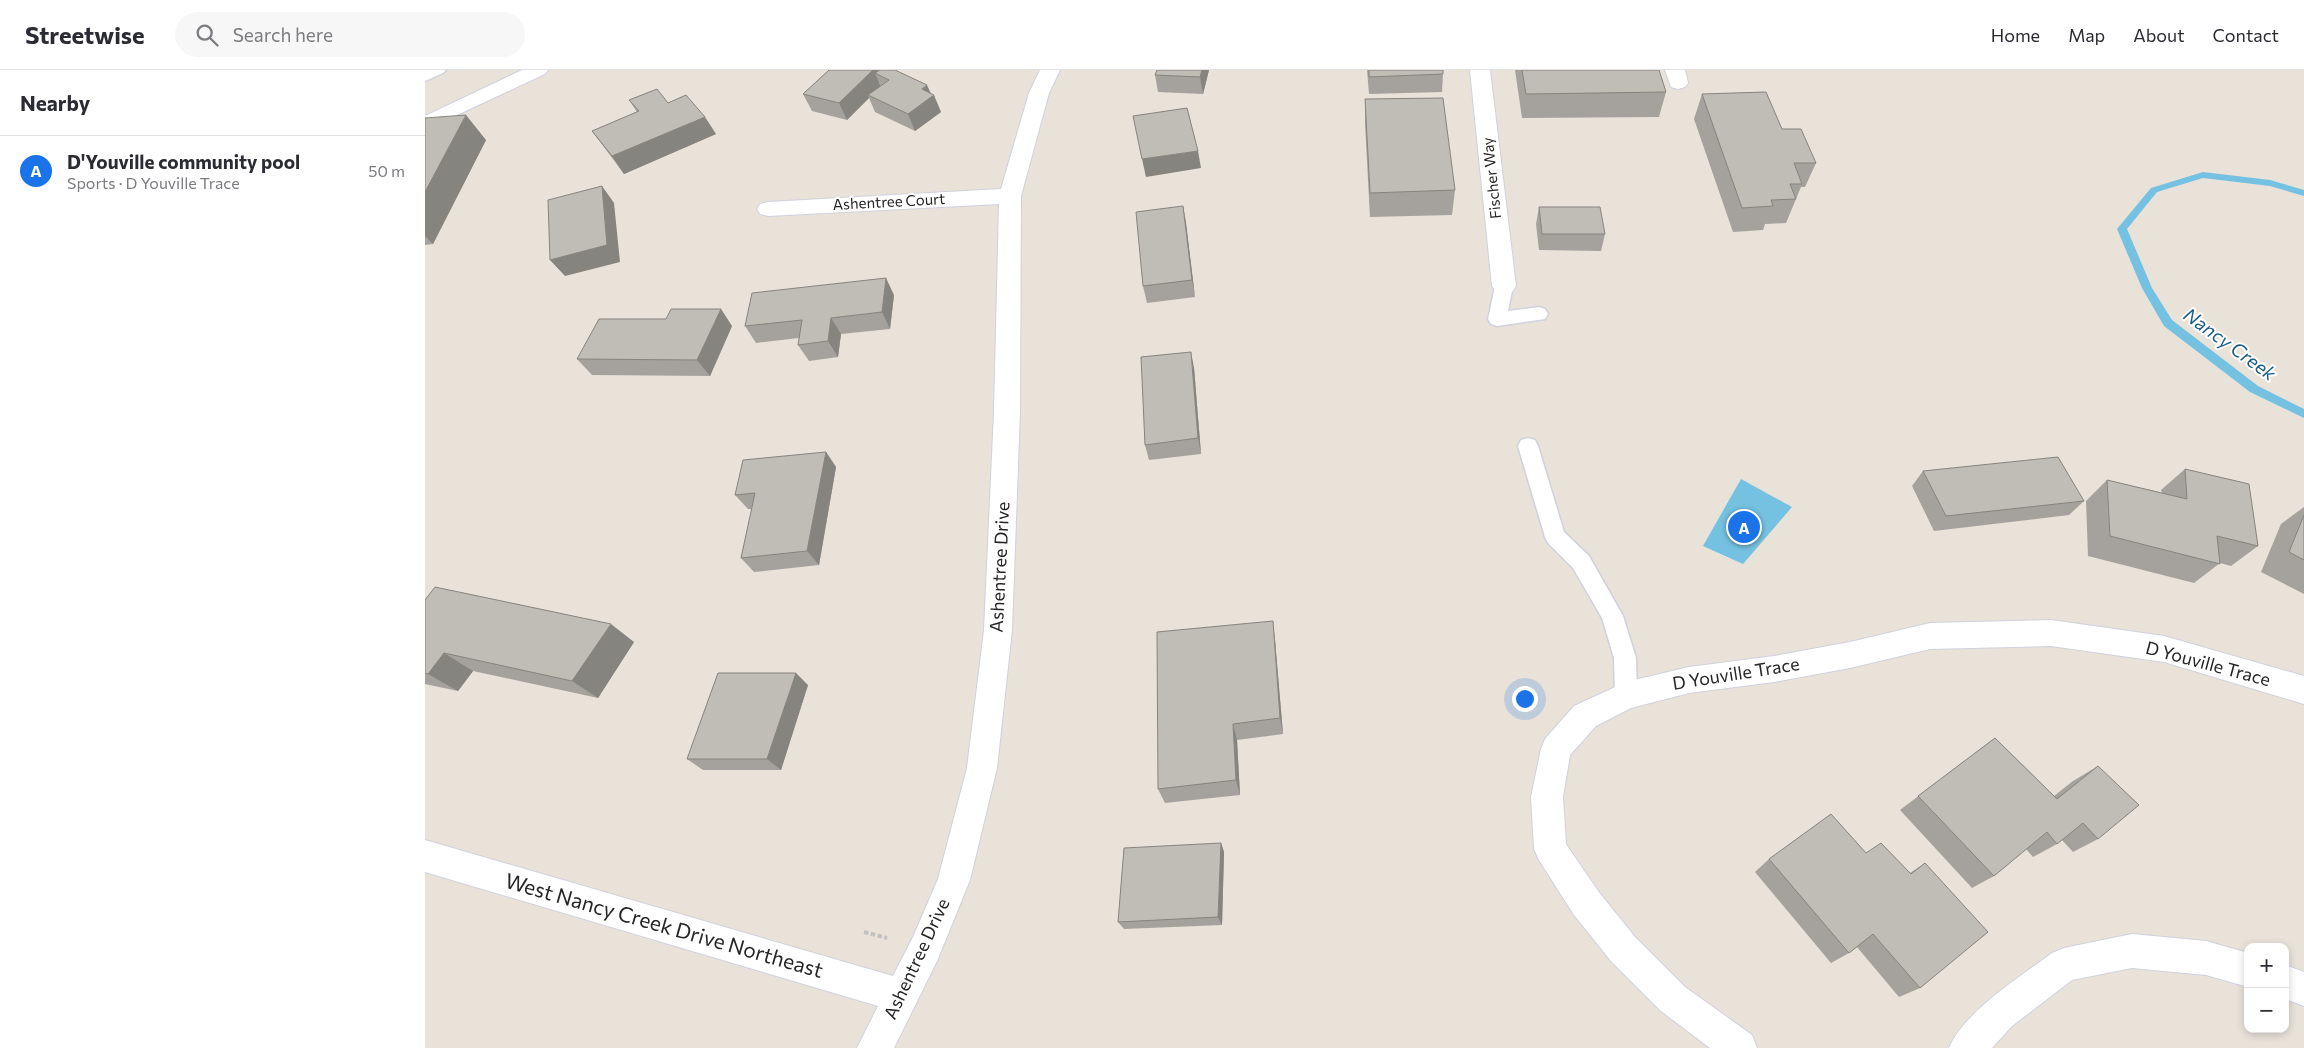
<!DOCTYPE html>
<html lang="en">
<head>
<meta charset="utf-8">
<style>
  body { margin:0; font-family:Commissioner,sans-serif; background:#f7f7f7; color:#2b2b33 }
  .controls { position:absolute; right:15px; bottom:15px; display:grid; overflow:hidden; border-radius:10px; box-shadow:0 2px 8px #0003 }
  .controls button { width:45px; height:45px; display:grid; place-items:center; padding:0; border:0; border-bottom:1px solid #e1e1e2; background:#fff; color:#2b2b33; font:25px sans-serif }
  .you { position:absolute; left:1099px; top:628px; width:18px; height:18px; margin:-12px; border:4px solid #fff; border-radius:50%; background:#1a73e8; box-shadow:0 0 0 8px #1a73e833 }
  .badge { display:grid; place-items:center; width:32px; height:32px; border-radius:50%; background:#1a73e8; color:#fff; font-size:16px; font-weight:700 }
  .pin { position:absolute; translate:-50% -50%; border:2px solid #fff; box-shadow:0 1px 5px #0006 }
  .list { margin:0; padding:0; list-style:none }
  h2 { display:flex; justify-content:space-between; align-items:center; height:65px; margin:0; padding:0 20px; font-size:21px }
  h2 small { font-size:16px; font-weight:400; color:#7c7c81 }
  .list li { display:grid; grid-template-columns:32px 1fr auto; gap:15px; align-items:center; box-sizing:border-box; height:70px; padding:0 20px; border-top:1px solid #e1e1e2 }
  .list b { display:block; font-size:19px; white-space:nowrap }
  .list p { margin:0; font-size:16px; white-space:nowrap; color:#7c7c81 }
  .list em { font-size:16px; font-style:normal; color:#7c7c81 }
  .icon { flex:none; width:28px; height:28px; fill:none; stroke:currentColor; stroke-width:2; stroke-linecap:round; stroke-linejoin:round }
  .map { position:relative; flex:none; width:1879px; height:978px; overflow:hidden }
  header { display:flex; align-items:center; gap:30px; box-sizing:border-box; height:70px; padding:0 25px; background:#fff; border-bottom:1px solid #e1e1e2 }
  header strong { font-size:24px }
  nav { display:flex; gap:28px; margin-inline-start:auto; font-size:18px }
  .search { width:350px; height:45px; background:#f7f7f7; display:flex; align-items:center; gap:12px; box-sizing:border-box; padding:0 18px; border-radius:28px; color:#7c7c81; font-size:19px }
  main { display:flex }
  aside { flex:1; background:#fff }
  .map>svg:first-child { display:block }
</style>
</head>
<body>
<header>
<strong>Streetwise</strong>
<div class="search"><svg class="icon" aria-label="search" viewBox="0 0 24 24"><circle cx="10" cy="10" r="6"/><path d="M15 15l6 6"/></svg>Search here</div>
<nav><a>Home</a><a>Map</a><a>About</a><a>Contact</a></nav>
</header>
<main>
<aside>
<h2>Nearby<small></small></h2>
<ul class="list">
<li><span class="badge">A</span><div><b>D'Youville community pool</b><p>Sports · D Youville Trace</p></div><em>50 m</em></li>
</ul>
</aside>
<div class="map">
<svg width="1879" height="978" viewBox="0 0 1879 978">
  <rect width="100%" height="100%" fill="#e8e2d9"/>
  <path fill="#75c1e1" d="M1316,409l51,28 -49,57 -40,-18z"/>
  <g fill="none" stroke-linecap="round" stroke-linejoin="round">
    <path fill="#75c1e1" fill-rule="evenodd" d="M1778,102l67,8 34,10v6l-34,-10 -67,-8 -46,14 -30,37 25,59 20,32 86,66 46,23v9l-54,-26 -86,-66 -22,-38 -25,-59 34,-41z"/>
    <defs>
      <g id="service">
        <path d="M0,0h21l-3,3 -18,8z"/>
        <path d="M1079,210l6,2 3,4 -5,25 31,-4 6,2 3,5 -3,5 -48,7 -6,-2 -3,-5 7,-33 3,-4z"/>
        <path d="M1103,368l7,2 3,6 26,86 25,24 34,60 13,42 1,38 -3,7 -8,4 -8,-4 -3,-7 -1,-38 -12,-40 -29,-50 -25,-25 -3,-6 -27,-91 3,-6z"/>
      </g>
      <g id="minor">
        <path d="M97,0h26l-3,4 -120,56v-14z"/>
        <path d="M615,0h20l-11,23 -28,103 -1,215 -8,219 -15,138 -27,112 -33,81 -43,87h-37l21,-42 -453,-134v-32l468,136 20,-39 25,-58 29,-111 17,-138 10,-219 5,-207 -231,12 -8,-2 -3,-5 3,-5 8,-2 233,-13 28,-96z"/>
        <path d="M1045,0h20l26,216 -4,6 -8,2 -8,-2 -4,-6z"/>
        <path d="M1240,0h20l3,13 -3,4 -7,2 -7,-2z"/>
        <path d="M1626,550l113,16 140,40v28l-140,-42 -113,-16 -121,3 -80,19 -76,14 -85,11 -58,15 -35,18 -26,29 -7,42 3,47 32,47 37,46 50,50 67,48 5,13h-47l-49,-37 -50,-50 -37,-46 -35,-55 -5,-11 -3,-52 10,-48 4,-10 29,-33 52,-24 63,-15 85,-11 76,-14 80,-19z"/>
        <path d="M1707,864l74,7 42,12v34l-42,-12 -74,-7 -60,12 -60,46 -20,22h-43c15,-36 71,-71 103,-95l12,-5z"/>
        <path d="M1860,895l19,7v34l-19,-7z"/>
      </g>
    </defs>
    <use href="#service" stroke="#cfd1de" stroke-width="3"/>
    <use href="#minor" stroke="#cfd1de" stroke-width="2"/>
    <path stroke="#c2c2c2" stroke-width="4" stroke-dasharray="4.5 2.5" stroke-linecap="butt" d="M439,862l23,6"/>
    <use href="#service" fill="#fff" fill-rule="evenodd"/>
    <use href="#minor" fill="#fff" fill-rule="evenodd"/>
  </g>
  <g fill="#a5a29d">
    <path d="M404,0h49l63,42 -26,19 -40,-19 -6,-14 -22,22 -35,-9 -9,-17z"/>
    <path d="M732,0h52l-6,24 -45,-2 -3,-17z"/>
    <path d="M942,0h76v4l-1,18 -73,2z"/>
    <path d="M1090,0h144l7,22 -7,25 -137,1z"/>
    <path d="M1277,24l80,35 34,34 -11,24h-4l-15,36 -21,1 -2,6 -30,2 -39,-113z"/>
    <path d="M940,29l90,91 -3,25 -82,2 -5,-93z"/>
    <path d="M204,30l87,34 -92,40 -32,-43 45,-19z"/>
    <path d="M0,48l61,22 -53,104 -8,1z"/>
    <path d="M758,136l3,17 9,74 -48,6 -4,-17z"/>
    <path d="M1114,137l66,27 -4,17 -62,-1 -3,-26z"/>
    <path d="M469,225l-4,34 -49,5 -3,23 -29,4 -11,-16 1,-7 -43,5 -11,-17z"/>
    <path d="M307,256l-22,50 -118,-1 -15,-16z"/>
    <path d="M769,298l7,86 -52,6 -4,-15z"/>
    <path d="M401,382l10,15 -17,98 -65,7 -13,-14 11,-49h-4l-13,-14z"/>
    <path d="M1760,399l73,77 -27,20 -11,-3 -26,20 -106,-27 -2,-55 21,-21 55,13 -1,-3z"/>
    <path d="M1498,401l161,30 -15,14 -135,16 -22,-45z"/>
    <path d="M1879,437v87l-43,-22 20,-48z"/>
    <path d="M0,530l209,42 -36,56 -125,-27 -15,20 -33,-7z"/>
    <path d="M850,570l8,94 -46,6 3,55 -75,8 -7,-14z"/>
    <path d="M383,615l-27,85h-78l-16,-11z"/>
    <path d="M1570,668l59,58 19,-15 25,-15v73l-25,13 -11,-12 -5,4 -24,13 -7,-8 -32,27 -22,12 -72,-78z"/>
    <path d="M796,773l3,9 -2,73 -98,4 -6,-7z"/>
    <path d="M1441,783l44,20 15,-10 -5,125 -21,9 -42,-50 -8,6 -18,10 -76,-91 14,-13z"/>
  </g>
  <g fill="#86847f">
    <path d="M448,0h5l3,6 -6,-3 6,15 -13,7 1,3 -22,22 -8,-17z"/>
    <path d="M777,0h7l-6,24 -3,-17z"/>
    <path d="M502,15l5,11 2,-1 7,17 -26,19 -7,-17 14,-25z"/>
    <path d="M41,45l20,25 -53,104 -8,-8v-44z"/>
    <path d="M280,47l11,17 -92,40 -12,-18z"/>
    <path d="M773,81l3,17 -55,9 -4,-18z"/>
    <path d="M177,116l12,17 6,59 -55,14 -15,-16z"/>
    <path d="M758,136l3,17 9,74 -3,-17z"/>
    <path d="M461,208l8,17 -4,34 -8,-17z"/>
    <path d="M296,239l11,17 -22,50 -13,-16z"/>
    <path d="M406,248l10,16 -3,23 -10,-16z"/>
    <path d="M766,282l3,16 7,86 -3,-16z"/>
    <path d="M401,382l10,15 -17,98 -12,-14z"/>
    <path d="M848,551l2,19 8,94 -3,-16z"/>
    <path d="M186,554l23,18 -36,56 -26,-17z"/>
    <path d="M19,583l29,18 -15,20 -30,-17z"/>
    <path d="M371,603l12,12 -27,85 -14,-11z"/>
    <path d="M808,654l4,16 3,55 -4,-15z"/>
    <path d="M796,773l3,9 -2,73 -4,-8z"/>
  </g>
  <g fill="#c0bcb6" stroke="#86847f">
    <path d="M404,0h44l-34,33 -36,-9z"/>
    <path d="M455,0h15l32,15 -5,4 12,6 -26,19 -40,-19 21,-15 -14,-7z"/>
    <path d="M732,0h45l-2,7 -45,-2z"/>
    <path d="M944,0h74v4l-74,3z"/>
    <path d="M1097,0h137l7,22 -140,2z"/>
    <path d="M232,19l11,14 18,-8 19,22 -93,39 -20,-25 47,-20 -10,-11z"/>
    <path d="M1341,22l16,37h19l15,34h-22l8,21h-12l6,15 -25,1 2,6 -31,2 -40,-114z"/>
    <path d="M1018,28l12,92 -85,3 -5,-94z"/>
    <path d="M762,38l11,43 -56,8 -9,-43z"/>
    <path d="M41,45l-41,77v-74z"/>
    <path d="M177,116l5,59 -57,15 -2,-60z"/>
    <path d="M758,136l9,74 -49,6 -7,-74z"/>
    <path d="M1114,137h61l5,27h-63z"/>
    <path d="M461,208l-4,34 -51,6 -3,23 -30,4 4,-25 -57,6 7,-33z"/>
    <path d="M246,239h50l-24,51 -120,-1 22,-40h67z"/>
    <path d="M766,282l7,86 -53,7 -4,-88z"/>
    <path d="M401,382l-19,99 -66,7 14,-65 -20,2 8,-35z"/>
    <path d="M1633,387l26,44 -138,15 -23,-45z"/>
    <path d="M1760,399l64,15 9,62 -41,-10 3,28 -110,-28 -3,-56 80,19z"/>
    <path d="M1879,445v45l-15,-8z"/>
    <path d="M10,517l176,37 -39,57 -128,-28 -16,21 -3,-1v-73z"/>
    <path d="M848,551l7,97 -47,6 3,56 -78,9 -1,-157z"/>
    <path d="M293,603h78l-29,86h-80z"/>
    <path d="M1570,668l62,61 41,-33 41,39 -41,34 -15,-16 -26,21 -10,-12 -53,44 -76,-80z"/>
    <path d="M1406,744l35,39 15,-10 30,31 14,-11 63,69 -68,56 -47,-54 -24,19 -80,-94z"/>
    <path d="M796,773l-3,74 -100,5 6,-74z"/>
  </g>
  <g text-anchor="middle" stroke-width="4" stroke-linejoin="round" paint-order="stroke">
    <g font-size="15" fill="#262626" stroke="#fff">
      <text transform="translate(1067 108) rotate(-96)" y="5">Fischer Way</text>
      <text transform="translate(464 132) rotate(-3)" y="5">Ashentree Court</text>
    </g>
    <g font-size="18" fill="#262626" stroke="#fff">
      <text transform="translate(575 497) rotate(-87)" y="6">Ashentree Drive</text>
      <text transform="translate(1783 594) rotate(15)" y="6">D Youville Trace</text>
      <text transform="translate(1311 604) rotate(-9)" y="6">D Youville Trace</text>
      <text transform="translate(492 889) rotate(-65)" y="6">Ashentree Drive</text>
    </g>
    <g font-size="19" font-style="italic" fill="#1a5e87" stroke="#fff">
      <text transform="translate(1805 274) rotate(36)" y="7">Nancy Creek</text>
    </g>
    <g font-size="21" fill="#262626" stroke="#fff">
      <text transform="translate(239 856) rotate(16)" y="7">West Nancy Creek Drive Northeast</text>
    </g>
  </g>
</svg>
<div class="controls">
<button>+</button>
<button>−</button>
</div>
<div class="you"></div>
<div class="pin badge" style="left:1319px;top:457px">A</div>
</div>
</main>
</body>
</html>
